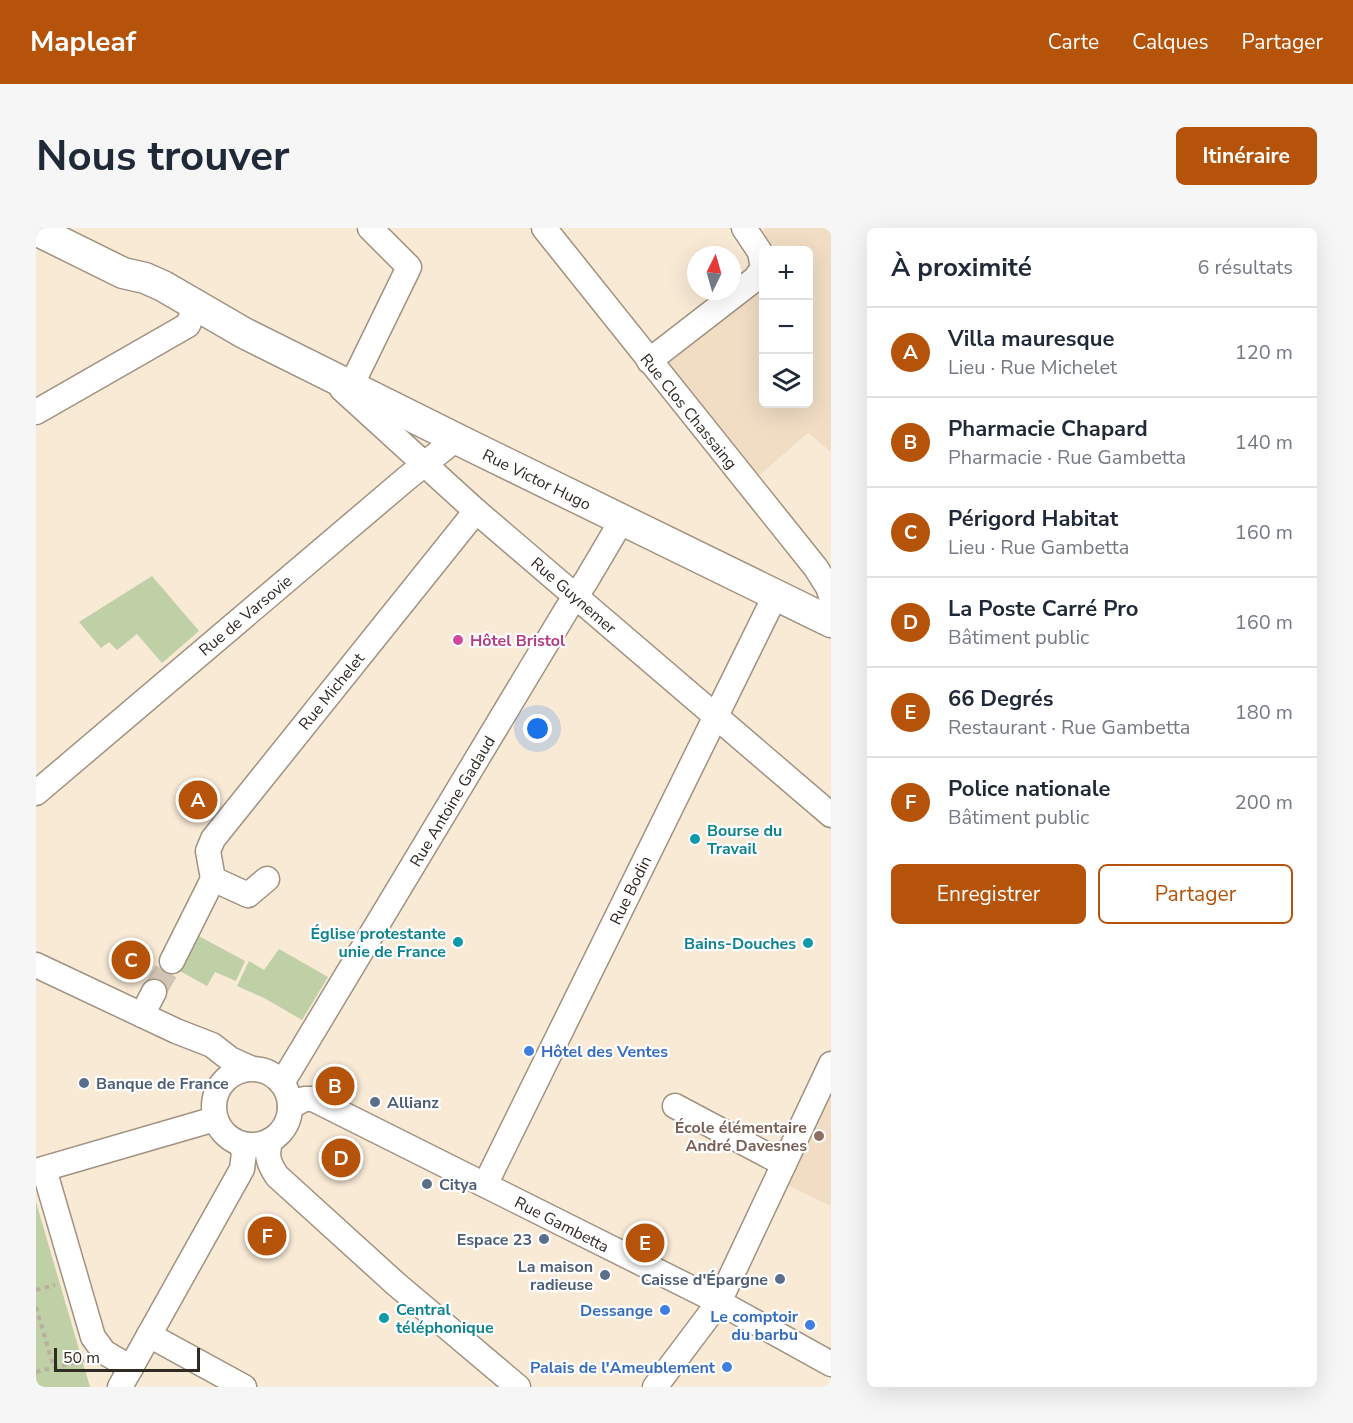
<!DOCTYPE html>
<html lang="fr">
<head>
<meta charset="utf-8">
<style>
  body { margin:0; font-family:"Nunito Sans",sans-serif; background:#f6f6f7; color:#1f2937 }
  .controls { position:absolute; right:18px; top:18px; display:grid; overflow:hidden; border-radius:9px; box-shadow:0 6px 24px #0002 }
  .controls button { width:54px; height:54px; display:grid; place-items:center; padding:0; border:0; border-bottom:2px solid #e0e1e3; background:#fff; color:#1f2937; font:30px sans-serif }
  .compass { position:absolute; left:651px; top:18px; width:54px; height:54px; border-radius:50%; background:#fff; box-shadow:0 6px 24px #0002; rotate:5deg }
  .scale { position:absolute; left:18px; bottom:15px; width:146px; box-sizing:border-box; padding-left:6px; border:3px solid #2f2a22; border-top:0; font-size:16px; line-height:21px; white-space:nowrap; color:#2f2a22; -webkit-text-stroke:4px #fff; paint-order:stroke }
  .you { position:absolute; left:502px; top:501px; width:21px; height:21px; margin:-15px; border:4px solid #fff; border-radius:50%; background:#1a73e8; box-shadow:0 0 0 9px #1a73e833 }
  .badge { display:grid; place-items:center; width:39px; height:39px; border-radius:50%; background:#b45309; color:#fff; font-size:20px; font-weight:700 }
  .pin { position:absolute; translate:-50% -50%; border:3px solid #fff; box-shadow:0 2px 6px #0006 }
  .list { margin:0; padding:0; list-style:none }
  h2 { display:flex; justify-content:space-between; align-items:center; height:78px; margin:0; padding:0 24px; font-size:26px }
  h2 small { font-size:20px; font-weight:400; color:#747a83 }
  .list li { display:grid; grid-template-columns:39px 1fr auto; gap:18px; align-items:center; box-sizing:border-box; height:90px; padding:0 24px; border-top:2px solid #e0e1e3 }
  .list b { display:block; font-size:22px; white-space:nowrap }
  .list p { margin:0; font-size:20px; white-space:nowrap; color:#747a83 }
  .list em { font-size:20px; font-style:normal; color:#747a83 }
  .actions { display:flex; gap:12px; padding:18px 24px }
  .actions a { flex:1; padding:14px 0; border:2px solid #b45309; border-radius:9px; text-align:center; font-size:21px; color:#b45309 }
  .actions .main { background:#b45309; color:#fff }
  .icon { flex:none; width:33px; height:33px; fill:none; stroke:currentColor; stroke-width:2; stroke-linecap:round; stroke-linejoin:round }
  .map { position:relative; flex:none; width:795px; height:1159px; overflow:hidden; border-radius:9px }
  header { display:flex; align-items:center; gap:36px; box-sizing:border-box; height:84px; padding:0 30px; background:#b45309; color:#fff }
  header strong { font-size:28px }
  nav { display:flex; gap:33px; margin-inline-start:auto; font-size:21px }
  .intro { display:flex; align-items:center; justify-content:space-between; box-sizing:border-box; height:144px; padding:0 36px }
  h1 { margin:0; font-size:42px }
  .button { padding:15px 27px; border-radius:9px; background:#b45309; color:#fff; font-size:21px; font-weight:700 }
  main { display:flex; gap:36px; padding:0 36px }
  aside { flex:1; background:#fff; border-radius:9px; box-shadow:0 6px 24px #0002 }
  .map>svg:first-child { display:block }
</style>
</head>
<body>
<header>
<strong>Mapleaf</strong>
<nav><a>Carte</a><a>Calques</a><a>Partager</a></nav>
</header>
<div class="intro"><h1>Nous trouver</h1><a class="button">Itinéraire</a></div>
<main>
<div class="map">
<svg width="795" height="1159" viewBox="0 0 795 1159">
  <rect width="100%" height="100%" fill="#f9ead6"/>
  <g fill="#f1ddc4">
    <path d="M730,0h65v224l-23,-19 -51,44 -91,-113 2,-12 95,-71 1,123h44v-154h-35l-12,-18z"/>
    <path d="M795,860v118l-46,-22z"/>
  </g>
  <g fill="#bfcfa6">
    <path d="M116,348l47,55 -37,32 -25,-29 -20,16 -8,-8 -8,6 -22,-26z"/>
    <path d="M159,706l50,27 -9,20 -21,-9 -8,14 -27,-15z"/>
    <path d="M243,721l49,28 -26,43 -36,-21 -29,-13 12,-25 15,9z"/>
    <path d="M0,974l54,185h-54z"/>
  </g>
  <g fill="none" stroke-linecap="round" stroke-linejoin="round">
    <path stroke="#d1c4b2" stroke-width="24" stroke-dasharray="24 12" stroke-linecap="butt" d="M118,764l18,-31"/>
    <defs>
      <g id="minor">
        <path d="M508,0l272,340 12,19 3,9"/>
        <path d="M613,133l106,-82 8,-11 -3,-16 -16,-24"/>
        <path d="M315,158l58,-119 -39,-39"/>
        <path d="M306,161l134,122 355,304"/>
        <path d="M0,184l152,-87 5,-13 -5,-13"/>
        <path d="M0,565l371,-315 49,-39"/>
        <path d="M177,651l-5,-28 5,-12 263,-328"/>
        <path d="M136,733l41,-82 35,16 19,-16"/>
        <path d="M0,737l140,66 36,14 18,14 20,9"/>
        <path d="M106,787l12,-23"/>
        <circle cx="216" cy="879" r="38"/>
        <path d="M246,855l285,-474 19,-28 36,-61"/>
        <path d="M639,878l109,58"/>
        <path d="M254,879l14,-8h9l406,203 112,62"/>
        <path d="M235,912c-6,15 -2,24 6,36l119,108 122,103"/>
        <path d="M8,941l49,168 11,15 27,16"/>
        <path d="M0,943l179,-52"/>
        <path d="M449,957l291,-591"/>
        <path d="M113,1107l95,52"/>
        <path d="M84,1159l122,-218 2,-16 -3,-9"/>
        <path d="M619,1159l64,-85 112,-238"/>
      </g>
      <path id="major" d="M0,2l87,43 22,5 18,8 81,47 225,112 362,177"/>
    </defs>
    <use href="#minor" stroke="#a09280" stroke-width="27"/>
    <use href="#major" stroke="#a09280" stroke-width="33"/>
    <g stroke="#baaf9e" stroke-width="4" stroke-dasharray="4.5 4.5" stroke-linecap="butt">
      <path d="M0,1062l19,-5"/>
      <path d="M0,1079l18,61"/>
      <path d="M0,1144l48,-12"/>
    </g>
    <use href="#minor" stroke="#fff" stroke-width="24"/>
    <use href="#major" stroke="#fff" stroke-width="30"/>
  </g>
  <circle fill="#d1479c" stroke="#fff" stroke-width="2" cx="422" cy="412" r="6"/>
  <g fill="#0f9aa8" stroke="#fff" stroke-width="2">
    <circle cx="659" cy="611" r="6"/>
    <circle cx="422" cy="714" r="6"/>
    <circle cx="772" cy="715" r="6"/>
    <circle cx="348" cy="1090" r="6"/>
  </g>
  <g fill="#3f7fe0" stroke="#fff" stroke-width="2">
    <circle cx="493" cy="823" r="6"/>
    <circle cx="629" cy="1082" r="6"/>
    <circle cx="774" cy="1097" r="6"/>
    <circle cx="691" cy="1139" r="6"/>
  </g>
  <g fill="#5c6f8a" stroke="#fff" stroke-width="2">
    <circle cx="48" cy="855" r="6"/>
    <circle cx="339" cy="874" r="6"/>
    <circle cx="391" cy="956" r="6"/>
    <circle cx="508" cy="1011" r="6"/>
    <circle cx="569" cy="1047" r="6"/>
    <circle cx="744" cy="1051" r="6"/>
  </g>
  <circle fill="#8d6e63" stroke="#fff" stroke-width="2" cx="783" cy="908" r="6"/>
  <g text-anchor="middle" stroke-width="4.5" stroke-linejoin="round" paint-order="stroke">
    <g font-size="16" fill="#2f2a22" stroke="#fff">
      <text transform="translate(653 183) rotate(51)" y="6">Rue Clos Chassaing</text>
      <text transform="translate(501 251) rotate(26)" y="6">Rue Victor Hugo</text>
      <text transform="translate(538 367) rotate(41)" y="6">Rue Guynemer</text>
      <text transform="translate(209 387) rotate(-40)" y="6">Rue de Varsovie</text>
      <text transform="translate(295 463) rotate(-51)" y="6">Rue Michelet</text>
      <text transform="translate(416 573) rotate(-59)" y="6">Rue Antoine Gadaud</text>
      <text transform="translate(594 662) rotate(-64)" y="6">Rue Bodin</text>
      <text transform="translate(526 996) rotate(27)" y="6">Rue Gambetta</text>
    </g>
    <g font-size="16" font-weight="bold" fill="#b23c85" stroke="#fff" text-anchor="start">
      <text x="434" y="418">Hôtel Bristol</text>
    </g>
    <g font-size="16" font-weight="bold" fill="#0d838f" stroke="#fff" text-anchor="start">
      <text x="671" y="608">Bourse du<tspan x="671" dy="18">Travail</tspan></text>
      <text x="410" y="711" text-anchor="end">Église protestante<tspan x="410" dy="18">unie de France</tspan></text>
      <text x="760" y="721" text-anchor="end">Bains-Douches</text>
      <text x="360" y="1087">Central<tspan x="360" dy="18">téléphonique</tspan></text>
    </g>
    <g font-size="16" font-weight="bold" fill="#366cbe" stroke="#fff" text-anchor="end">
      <text x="505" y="829" text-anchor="start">Hôtel des Ventes</text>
      <text x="617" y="1088">Dessange</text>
      <text x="762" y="1094">Le comptoir<tspan x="762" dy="18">du barbu</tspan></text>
      <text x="679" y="1145">Palais de l'Ameublement</text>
    </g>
    <g font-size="16" font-weight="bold" fill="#4e5e75" stroke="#fff" text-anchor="start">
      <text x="60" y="861">Banque de France</text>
      <text x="351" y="880">Allianz</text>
      <text x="403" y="962">Citya</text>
      <text x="496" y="1017" text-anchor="end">Espace 23</text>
      <text x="557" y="1044" text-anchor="end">La maison<tspan x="557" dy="18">radieuse</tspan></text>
      <text x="732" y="1057" text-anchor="end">Caisse d'Épargne</text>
    </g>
    <g font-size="16" font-weight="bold" fill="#785e54" stroke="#fff" text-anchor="end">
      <text x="771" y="905">École élémentaire<tspan x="771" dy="18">André Davesnes</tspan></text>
    </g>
  </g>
</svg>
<div class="controls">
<button>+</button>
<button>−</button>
<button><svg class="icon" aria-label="layers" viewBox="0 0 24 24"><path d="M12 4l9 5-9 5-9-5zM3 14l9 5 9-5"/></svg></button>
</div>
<svg class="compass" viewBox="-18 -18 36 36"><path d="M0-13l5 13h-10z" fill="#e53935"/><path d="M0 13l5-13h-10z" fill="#747a83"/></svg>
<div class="scale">50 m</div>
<div class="you"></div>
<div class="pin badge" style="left:162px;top:572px">A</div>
<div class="pin badge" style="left:299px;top:858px">B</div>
<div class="pin badge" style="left:95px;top:732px">C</div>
<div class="pin badge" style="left:305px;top:930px">D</div>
<div class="pin badge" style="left:609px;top:1015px">E</div>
<div class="pin badge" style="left:231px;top:1008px">F</div>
</div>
<aside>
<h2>À proximité<small>6 résultats</small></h2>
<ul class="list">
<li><span class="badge">A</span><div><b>Villa mauresque</b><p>Lieu · Rue Michelet</p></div><em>120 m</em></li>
<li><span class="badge">B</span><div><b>Pharmacie Chapard</b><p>Pharmacie · Rue Gambetta</p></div><em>140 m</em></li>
<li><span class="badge">C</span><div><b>Périgord Habitat</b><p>Lieu · Rue Gambetta</p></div><em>160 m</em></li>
<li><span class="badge">D</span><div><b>La Poste Carré Pro</b><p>Bâtiment public</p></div><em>160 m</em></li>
<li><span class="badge">E</span><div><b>66 Degrés</b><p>Restaurant · Rue Gambetta</p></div><em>180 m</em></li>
<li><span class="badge">F</span><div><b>Police nationale</b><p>Bâtiment public</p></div><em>200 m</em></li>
</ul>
<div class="actions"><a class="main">Enregistrer</a><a>Partager</a></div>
</aside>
</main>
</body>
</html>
